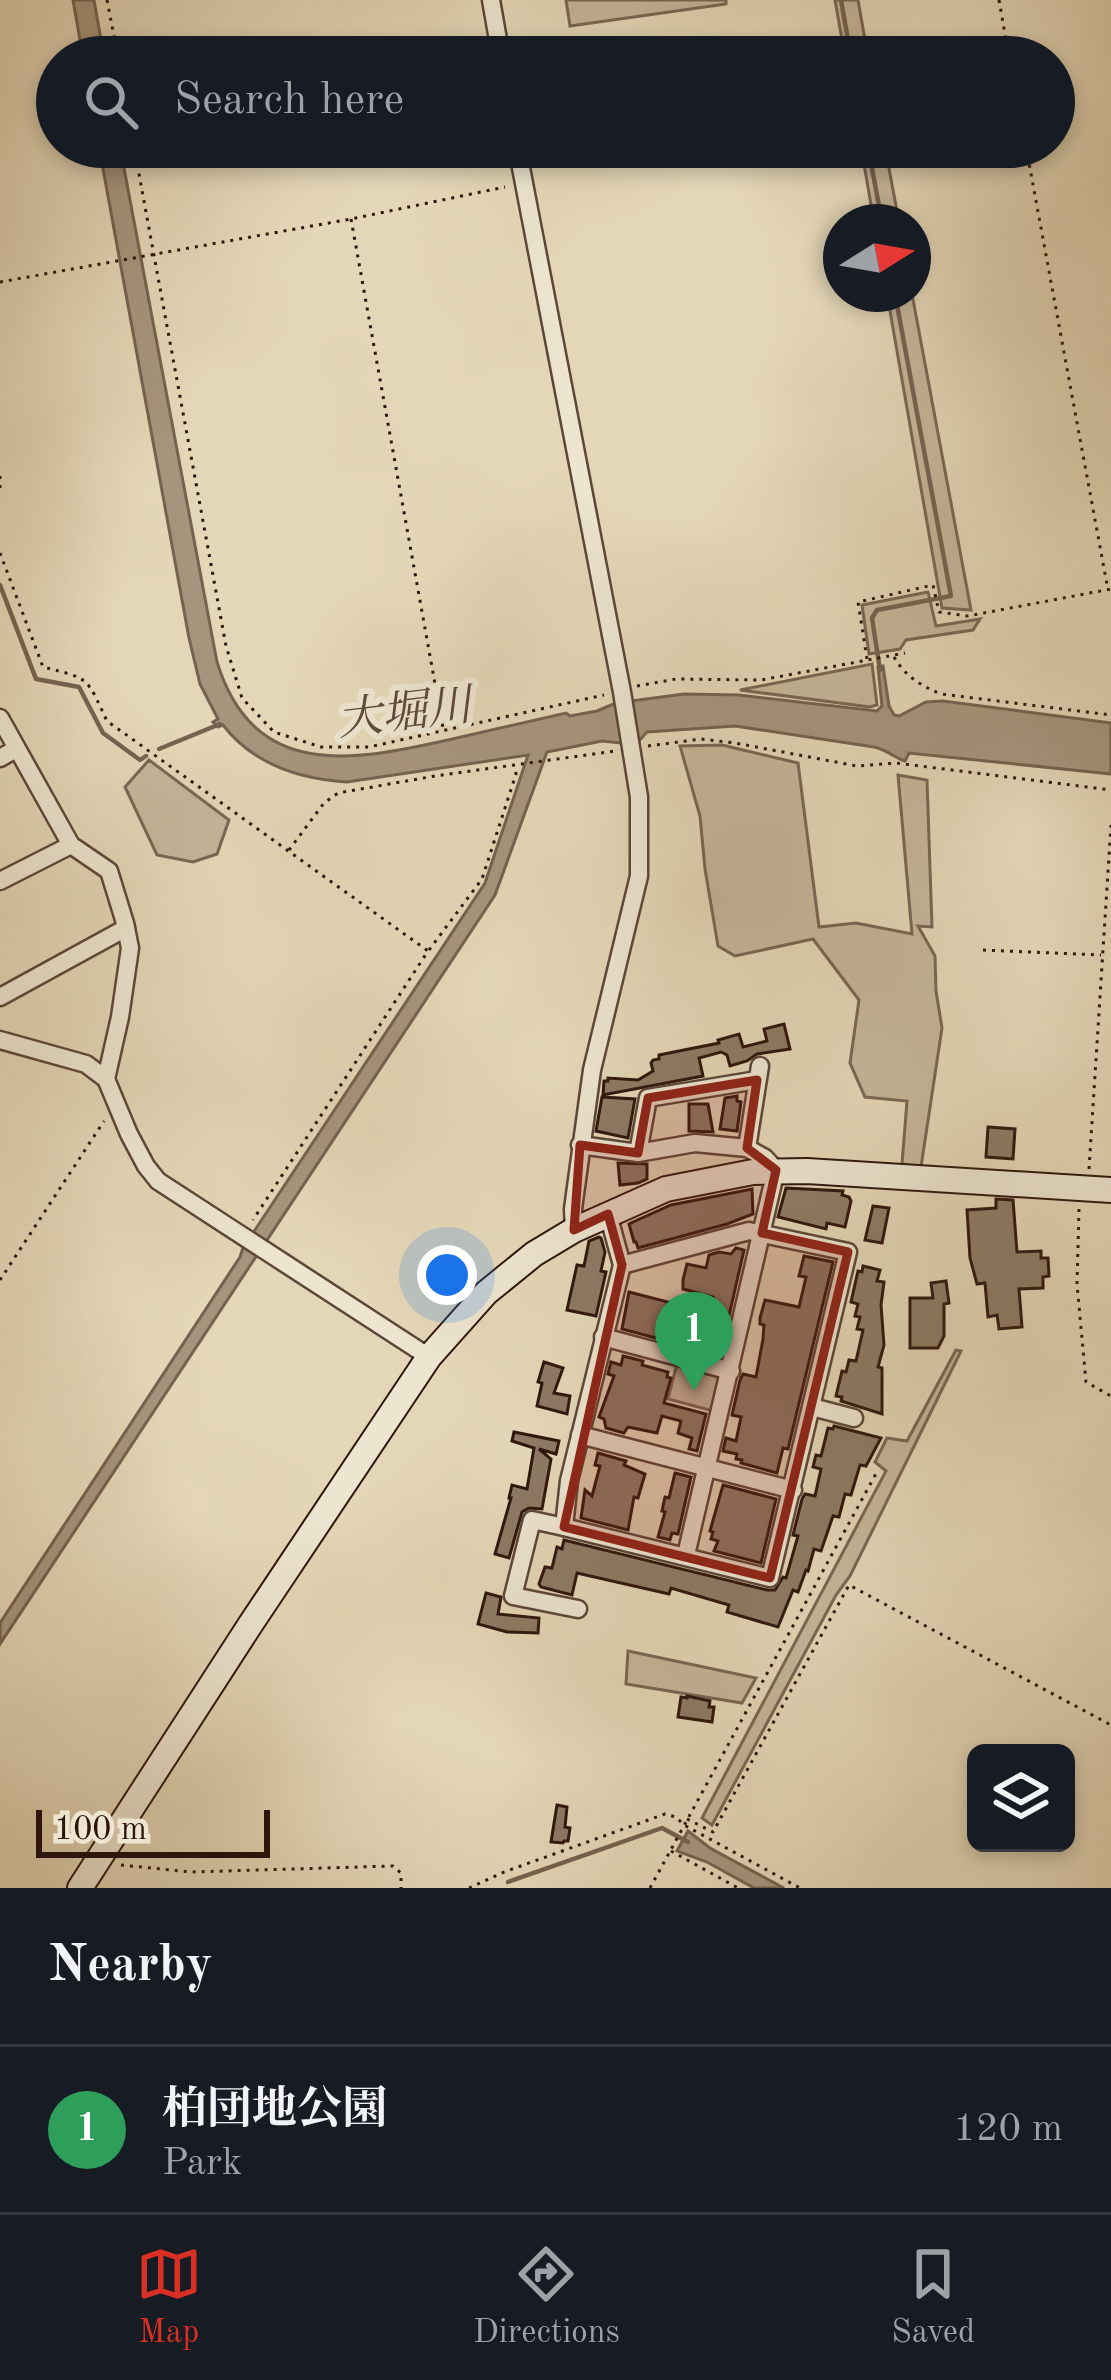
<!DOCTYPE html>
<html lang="en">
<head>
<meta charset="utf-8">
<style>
  body { margin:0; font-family:"Old Standard TT","Noto Serif JP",serif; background:#20242c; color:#f1f3f6 }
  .controls { position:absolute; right:36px; bottom:36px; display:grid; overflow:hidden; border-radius:18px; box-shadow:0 6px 18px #0003 }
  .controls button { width:108px; height:108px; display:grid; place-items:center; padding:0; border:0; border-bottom:3px solid #363941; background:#171b24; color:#f1f3f6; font:60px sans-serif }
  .compass { position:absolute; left:823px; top:204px; width:108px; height:108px; border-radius:50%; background:#171b24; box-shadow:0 6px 18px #0003; rotate:79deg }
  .scale { position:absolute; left:36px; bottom:30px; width:234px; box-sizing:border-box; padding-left:12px; border:6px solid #2f160d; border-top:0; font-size:33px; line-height:42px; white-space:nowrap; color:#2f160d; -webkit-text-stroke:9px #ede5d0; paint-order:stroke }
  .you { position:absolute; left:447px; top:1275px; width:42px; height:42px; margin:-30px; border:9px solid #fff; border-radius:50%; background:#1a73e8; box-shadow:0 0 0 18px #1a73e833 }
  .badge { display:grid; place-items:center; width:78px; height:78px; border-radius:50%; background:#d93025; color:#fff; font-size:39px; font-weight:700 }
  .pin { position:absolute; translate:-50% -99px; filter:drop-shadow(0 3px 6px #0008) }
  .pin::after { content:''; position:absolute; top:63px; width:42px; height:36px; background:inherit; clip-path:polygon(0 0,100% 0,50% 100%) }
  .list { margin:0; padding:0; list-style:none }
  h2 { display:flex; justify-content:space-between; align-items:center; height:156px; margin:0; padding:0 48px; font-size:51px }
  h2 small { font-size:39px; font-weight:400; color:#9ea1a6 }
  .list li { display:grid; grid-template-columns:78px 1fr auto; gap:36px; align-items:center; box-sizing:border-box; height:168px; padding:0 48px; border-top:3px solid #363941 }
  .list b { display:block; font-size:45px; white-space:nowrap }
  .list p { margin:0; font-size:39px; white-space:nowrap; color:#9ea1a6 }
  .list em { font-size:39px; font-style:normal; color:#9ea1a6 }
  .icon { flex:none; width:66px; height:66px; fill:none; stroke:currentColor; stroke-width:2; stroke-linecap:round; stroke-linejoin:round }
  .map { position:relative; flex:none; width:1111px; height:1888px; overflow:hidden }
  .search { position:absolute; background:#171b24; box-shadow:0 6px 18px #0003; left:36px; right:36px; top:36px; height:132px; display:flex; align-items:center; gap:30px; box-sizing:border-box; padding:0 42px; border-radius:66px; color:#9ea1a6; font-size:45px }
  .sheet { height:324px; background:#171b24 }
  nav { display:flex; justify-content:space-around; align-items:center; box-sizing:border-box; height:168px; border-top:3px solid #363941; background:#171b24; font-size:33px; color:#9ea1a6 }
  nav a { display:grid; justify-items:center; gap:6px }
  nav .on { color:#d93025 }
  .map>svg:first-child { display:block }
</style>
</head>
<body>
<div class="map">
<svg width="1111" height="1888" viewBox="0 0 1111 1888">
  <rect width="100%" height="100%" fill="#e4d7b7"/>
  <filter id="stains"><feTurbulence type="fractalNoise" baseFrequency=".00167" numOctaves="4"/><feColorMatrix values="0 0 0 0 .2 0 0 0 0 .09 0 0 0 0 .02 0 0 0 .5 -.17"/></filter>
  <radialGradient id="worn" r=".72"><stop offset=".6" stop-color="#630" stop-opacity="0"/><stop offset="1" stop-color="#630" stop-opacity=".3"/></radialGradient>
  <g fill="#c5b69a" stroke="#7a6654" stroke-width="3">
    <path d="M566,0h160v4l-156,22z"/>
    <path d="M835,0h23l10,57h-23z"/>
    <path d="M861,147h24l14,75h-25z"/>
    <path d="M887,294h25l59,316 -29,-2z"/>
    <path d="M928,592l8,34 44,-7 -7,11 -67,10 -6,9 -31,5 -7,-49z"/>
    <path d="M872,664l5,41 -7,2 -130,-17z"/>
    <path d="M722,745l76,18 21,164 37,-4 56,11 -14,-159 29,5 5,147 -14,-1 17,30 1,35 6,37 -21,139 -19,-3 5,-63 -42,-4 -15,-34 9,-63 -46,-61 -78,17 -17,-10 -13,-77 -5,-53 -20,-70z"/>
    <path d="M149,760l80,60 -12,34 -24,8 -36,-7 -32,-68z"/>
    <path d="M956,1350l5,1 -111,225 -14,19 -124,230 -10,-7 184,-347 -11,-9 12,-24 20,3z"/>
    <path d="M677,1364l38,9 5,10 -7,28 -45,-12z"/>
    <path d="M628,1651l128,27 -14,25 -116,-19z"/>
  </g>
  <g fill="#a6957d" stroke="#766250" stroke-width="3">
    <path d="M73,0h21l10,57h-21z"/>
    <path d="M99,147h21l97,515c37,119 136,99 231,78 39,-9 78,-18 118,-27l4,3 27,-5 19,-8 68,-9 55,1 138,16 5,-5 -4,-39 5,-1 6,40 5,9 5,1 27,-14 17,-1 168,22v51l-202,-21 -4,8c-11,-3 -17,-11 -31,-14l-139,-21 -88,6 -8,9 -4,-5 -14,7 -19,-2 -55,11 -52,143 -495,749v-21l240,-366 3,-9 242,-365 43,-128 -181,27c-48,-3 -94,-18 -124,-57l-5,2 -5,-5 5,-3 -18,-35 -11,-46z"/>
    <path d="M688,1831l22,17 74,40h-30l-47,-26 -30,-11z"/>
  </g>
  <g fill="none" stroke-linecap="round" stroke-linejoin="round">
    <g stroke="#766250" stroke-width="4.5">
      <path d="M841,0l10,57"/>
      <path d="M868,147l14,75"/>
      <path d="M0,585l36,94 43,8 24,46 37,27 6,-4"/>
      <path d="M880,670l-8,-52 5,-8 74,-14 -56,-302"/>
      <path d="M159,749l61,-25"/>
      <path d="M508,1882l154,-54 26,14"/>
    </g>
  </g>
  <g fill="#8d7a65" stroke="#2f160d" stroke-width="3">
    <path d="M784,1024l6,25 -33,5 -10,7 -17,5 -3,-11 -6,-3 -22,6 4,18 -100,19 1,-14h4v-3l30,2 15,-9 -2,-8 2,-3 6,-1v-4l60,-12 -1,-3 21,-6 4,13 24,-6 -3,-12z"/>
    <path d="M737,1096v5l4,1 -4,29 -17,-2 5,-31z"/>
    <path d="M602,1097l33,2 -7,39 -32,-7z"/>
    <path d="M689,1104h19l5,28 -24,-1z"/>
    <path d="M988,1127l27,2 -2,30 -27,-2z"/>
    <path d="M618,1163l29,1v15l-9,4 -18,2z"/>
    <path d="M786,1188l57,3 -1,4 7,2 2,4 -6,26 -18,-4 -1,6 -48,-12z"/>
    <path d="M752,1189l1,25 -26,10 -89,24 -2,-6h-2l-5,-18 4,-2 38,-17z"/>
    <path d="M996,1199l17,1 4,52 24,-1v7h7l1,18 -6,1v11l-24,1 3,38 -23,2 -2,-14 -9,2 -3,-34 -8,1 -7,-26 -3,-48 29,-2z"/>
    <path d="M873,1206l16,2 -7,35 -17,-3z"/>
    <path d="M599,1237l2,1 4,14 -4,19 5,1 -10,44 -29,-6 10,-45 7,1 5,-25z"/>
    <path d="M736,1248l8,2 -24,105 -12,-3 1,-4 -19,-5 6,-24 11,2 6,-24 -30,-8v-9l4,-16 19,4 3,-13 10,-3 12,2z"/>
    <path d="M804,1256l29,6 -45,187 -5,-1 -6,25 -36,-10 1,-3 -6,-1 1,-5 -14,-3 3,-13 10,3 5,-24 -9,-2 8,-35 3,-6 13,3 7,-38 1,-14 -4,-1v-6l5,-18 34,7 7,-30 -7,-1z"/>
    <path d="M863,1266l17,4 -3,11 7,1 -3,23 3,40 -6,22 4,1v46l-41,-13 1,-4 -6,-1 6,-25 4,1 3,-12 7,1 7,-31 -6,-1 3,-12 -5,-1 3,-12 -7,-2 7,-31 4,1z"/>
    <path d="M946,1281l3,22 -5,1v32l-6,12h-28v-50h23l-2,-15z"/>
    <path d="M629,1292l39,10 -3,11 5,1 -7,26 -41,-11z"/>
    <path d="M623,1356l20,5 -1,4 26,7 -1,5 4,1 -7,25 42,11 -9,37 -8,-2 3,-11 -14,-5 3,-12 -19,-5 -5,17 -29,-6 -4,6 -18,-5 -2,-9 -5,-2 15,-41 -6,-2 3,-12 10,3z"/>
    <path d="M544,1362l19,6 -9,25 16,3 -3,18 -30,-8 5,-23 -4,-1z"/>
    <path d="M834,1426l47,12 -15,28 -6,-1 -9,30 -6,-1 -6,23 -6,-1 -12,35 -7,-2 -6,22 -2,-1 -8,22 -5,-2 -15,37 -51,-15 2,-7 -58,-17 -2,6 -92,-21 -5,22 -31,-8 -2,-3 6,-17 7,1 5,-21 5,2 2,-9 203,50h8l8,-13 3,1 12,-42 -5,-1 9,-36 3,-5 10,2 6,-27 -8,-2 3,-12 5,1 7,-28 5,1z"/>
    <path d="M514,1432l45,9 -3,13 -17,-5 12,10 -9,50 -13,-1 -7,4 -13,46 -14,-4 16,-56h-2l3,-13 15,4 7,-41 -22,-7z"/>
    <path d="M598,1453l28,8 -2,4 21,9 -7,24 -4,-1 -6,33 -47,-12 4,-28 7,6 8,-30 -5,-1z"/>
    <path d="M675,1473l16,4 -13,57 -6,-1 -2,7 -12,-3 7,-25 -3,-1 3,-14 4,1z"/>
    <path d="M723,1485l53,14 -15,64 -47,-12 4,-10 -7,-2 2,-7 -3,-1z"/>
    <path d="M486,1593l15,4 -3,17 41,4 -1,15 -31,-1 -29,-8z"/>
    <path d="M687,1696l23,5 -1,6h5l-2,15 -34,-5 3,-20 6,1z"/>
    <path d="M557,1805l10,2 -2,20 5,1 -2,13h-4l-1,2 -12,-1z"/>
  </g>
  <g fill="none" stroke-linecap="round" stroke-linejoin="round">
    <defs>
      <g id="street">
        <path d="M491,0l10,57"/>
        <path d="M517,147l105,545 17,105v79l-47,194 -19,139 1,21"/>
        <path d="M0,718l71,127 38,26 16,52 5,25 -10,69 -14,62"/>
        <path d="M0,758l16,-9"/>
        <path d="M0,881l71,-36"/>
        <path d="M0,997l126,-69"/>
        <path d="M0,1040l86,24 20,15 23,55 17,32 12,15 271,176"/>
        <path d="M580,1145l58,8 57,-10 52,5 18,10 11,12 -90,385"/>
        <path d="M747,1148l13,-82"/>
        <path d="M638,1153l10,-55 109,-18"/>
        <path d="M608,1214l14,51 -53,216 -5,46 206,51 78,-326 -99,-21 -127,34"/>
        <path d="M603,1337l128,34"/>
        <path d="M812,1407l42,11"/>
        <path d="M580,1435l213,55"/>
        <path d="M564,1527l-32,-7 -19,76 65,13"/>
      </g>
      <path id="secondary" d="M80,1888l170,-263 179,-268 57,-64 48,-39 40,-24 92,-41 87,-17 54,-1 304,19"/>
    </defs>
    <use href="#street" stroke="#5c4638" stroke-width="21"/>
    <use href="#secondary" stroke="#2f160d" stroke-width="28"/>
    <g stroke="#2f160d" stroke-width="3" stroke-dasharray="3 6" stroke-linecap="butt">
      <path d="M107,0l11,57"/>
      <path d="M999,0l10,57"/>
      <path d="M134,147l92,499 16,52 32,34 47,15h48l235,-52"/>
      <path d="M1026,147l82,443"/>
      <path d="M351,219l92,509"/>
      <path d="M0,282l351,-63 154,-32"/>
      <path d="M0,476v13"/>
      <path d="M0,553l43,114c48,12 43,10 64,54l321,230 -175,269"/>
      <path d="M894,657c12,20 26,28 47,37l170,21"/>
      <path d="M867,659l-9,-57 75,-17 6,27 29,4 143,-27"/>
      <path d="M637,686l39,-7 85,1 144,-27"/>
      <path d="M648,746l53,-7 34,4 122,23 39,-3 215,27"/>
      <path d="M289,850l35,-47 14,-10 97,-17 180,-25"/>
      <path d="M429,950l53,-71 34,-105 -1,-7"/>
      <path d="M983,950l118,5"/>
      <path d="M1089,1169l22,-344"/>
      <path d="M1079,1209l-2,75 9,98 25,14"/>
      <path d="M0,1280l104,-159"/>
      <path d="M687,1819l26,13 136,-247 262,140"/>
      <path d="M671,1851l67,37"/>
      <path d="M121,1865l70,7 202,-6 8,7v15"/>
      <path d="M469,1888l35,-16 161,-58 11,3 8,8 116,63"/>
      <path d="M650,1888l228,-418"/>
    </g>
    <use href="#street" stroke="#ede5d0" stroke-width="16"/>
    <use href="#secondary" stroke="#ede5d0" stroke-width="24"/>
  </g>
  <path fill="#8f2418" fill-opacity="0.2" stroke="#8f2418" stroke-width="9" stroke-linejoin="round" d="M757,1080l-10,68 29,22 -14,63 86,19 -78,326 -206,-51 58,-262 -14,-51 -34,16 6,-85 58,8 10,-55z"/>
  <g text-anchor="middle" stroke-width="12" stroke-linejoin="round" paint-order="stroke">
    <g font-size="45" font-style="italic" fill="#5f493a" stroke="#ede5d0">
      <text transform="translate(404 711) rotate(-7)" y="16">大堀川</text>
    </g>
  </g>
  <rect width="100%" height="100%" filter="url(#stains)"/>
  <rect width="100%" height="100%" fill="url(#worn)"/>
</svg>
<div class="controls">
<button><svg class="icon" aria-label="layers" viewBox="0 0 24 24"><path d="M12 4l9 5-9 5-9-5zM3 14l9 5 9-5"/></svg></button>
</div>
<svg class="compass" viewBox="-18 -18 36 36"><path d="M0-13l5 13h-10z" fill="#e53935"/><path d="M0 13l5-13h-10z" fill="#9ea1a6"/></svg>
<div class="scale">100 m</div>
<div class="you"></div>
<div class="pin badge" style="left:694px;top:1391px;background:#2e9e5b">1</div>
<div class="search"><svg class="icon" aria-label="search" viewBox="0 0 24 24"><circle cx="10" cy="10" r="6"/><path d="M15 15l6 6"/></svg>Search here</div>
</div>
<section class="sheet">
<h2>Nearby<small></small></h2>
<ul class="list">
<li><span class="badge" style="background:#2e9e5b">1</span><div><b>柏団地公園</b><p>Park</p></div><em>120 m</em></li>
</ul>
</section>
<nav>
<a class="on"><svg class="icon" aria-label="map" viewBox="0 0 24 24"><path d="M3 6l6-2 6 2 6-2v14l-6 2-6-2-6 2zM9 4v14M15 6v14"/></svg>Map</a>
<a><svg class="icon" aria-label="directions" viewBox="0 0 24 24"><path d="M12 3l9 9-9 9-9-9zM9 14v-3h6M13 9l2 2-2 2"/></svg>Directions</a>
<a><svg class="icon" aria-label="saved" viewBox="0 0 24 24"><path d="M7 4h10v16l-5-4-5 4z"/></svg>Saved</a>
</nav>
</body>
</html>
